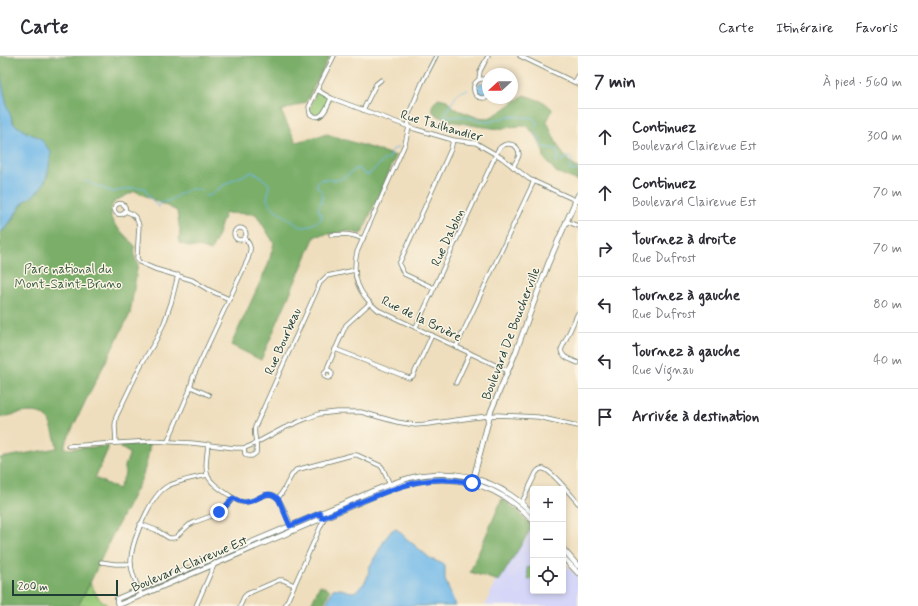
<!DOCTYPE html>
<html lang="fr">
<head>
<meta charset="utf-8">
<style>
  body { margin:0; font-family:Mynerve,sans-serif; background:#f7f7f7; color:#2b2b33 }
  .controls { position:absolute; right:12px; bottom:12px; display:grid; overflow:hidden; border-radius:4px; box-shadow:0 2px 6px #0003 }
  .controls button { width:36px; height:36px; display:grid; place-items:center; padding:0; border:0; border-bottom:1px solid #e1e1e2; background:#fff; color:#2b2b33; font:20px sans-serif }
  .compass { position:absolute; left:482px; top:12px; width:36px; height:36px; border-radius:50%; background:#fff; box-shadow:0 2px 6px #0003; rotate:249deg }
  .scale { position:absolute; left:12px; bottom:10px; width:106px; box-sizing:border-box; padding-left:4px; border:2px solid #1f3d34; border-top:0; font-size:11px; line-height:14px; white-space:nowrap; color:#1f3d34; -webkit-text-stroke:3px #fcf5e5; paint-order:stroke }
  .stop { position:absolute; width:12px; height:12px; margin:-9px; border:3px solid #2563eb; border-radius:50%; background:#fff }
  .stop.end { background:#2563eb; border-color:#fff; box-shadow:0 1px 4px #0008 }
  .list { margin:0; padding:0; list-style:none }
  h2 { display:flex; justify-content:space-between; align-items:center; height:52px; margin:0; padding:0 16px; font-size:17px }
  h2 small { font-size:13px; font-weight:400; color:#7c7c81 }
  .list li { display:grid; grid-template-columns:26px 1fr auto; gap:12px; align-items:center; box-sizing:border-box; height:56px; padding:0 16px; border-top:1px solid #e1e1e2 }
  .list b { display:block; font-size:15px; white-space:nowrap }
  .list p { margin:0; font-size:13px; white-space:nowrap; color:#7c7c81 }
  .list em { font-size:13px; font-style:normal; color:#7c7c81 }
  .icon { flex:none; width:22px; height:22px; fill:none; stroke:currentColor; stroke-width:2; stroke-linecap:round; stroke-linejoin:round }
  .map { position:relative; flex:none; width:578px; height:550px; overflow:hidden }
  header { display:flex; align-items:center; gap:24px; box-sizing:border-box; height:56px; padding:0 20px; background:#fff; border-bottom:1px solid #e1e1e2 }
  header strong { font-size:19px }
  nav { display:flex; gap:22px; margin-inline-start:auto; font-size:14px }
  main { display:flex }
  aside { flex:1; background:#fff }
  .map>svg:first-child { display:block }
</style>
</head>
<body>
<header>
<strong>Carte</strong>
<nav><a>Carte</a><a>Itinéraire</a><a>Favoris</a></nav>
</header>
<main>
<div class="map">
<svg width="578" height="550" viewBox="0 0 578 550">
  <rect width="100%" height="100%" fill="#fcf5e5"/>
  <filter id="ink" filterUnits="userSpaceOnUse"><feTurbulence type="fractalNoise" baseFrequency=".025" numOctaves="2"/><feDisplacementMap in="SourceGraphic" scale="8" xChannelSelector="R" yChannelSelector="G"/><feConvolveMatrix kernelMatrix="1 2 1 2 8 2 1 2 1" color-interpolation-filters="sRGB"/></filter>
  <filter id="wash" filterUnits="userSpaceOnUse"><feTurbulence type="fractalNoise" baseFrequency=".012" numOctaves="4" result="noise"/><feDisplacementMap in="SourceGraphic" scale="16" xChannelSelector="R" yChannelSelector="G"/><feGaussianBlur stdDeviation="0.9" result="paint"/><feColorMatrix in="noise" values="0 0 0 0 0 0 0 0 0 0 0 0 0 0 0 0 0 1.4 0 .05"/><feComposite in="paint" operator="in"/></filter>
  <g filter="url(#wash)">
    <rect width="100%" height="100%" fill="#efdebd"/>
    <path fill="#d6d7f8" d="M532,471l1,1v63h30v-29l15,15v29h-93l11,-26 3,1z"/>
    <g fill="#98ca79" stroke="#5c8456">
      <path d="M317,34l14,8 -6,14 -11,4 -5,-5z"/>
      <path d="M533,511v12l-4,1 -2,-12z"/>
      <path d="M90,527l8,14 10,9h-30z"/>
    </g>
    <g fill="#7aae69" stroke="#4c764e">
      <path d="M0,0h330l-24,46 -25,9 15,31 31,-8 69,22 -34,77 -2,1 -11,-3 -34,5 -54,124 -30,-15 37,-80 6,-22 -18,-29 -31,-1 -9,27 -5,11 -12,-4h-8l-12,-4 1,-12 -3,-20 -8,-4 -34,-16 -20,10 -4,6v11l4,7 20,21c0,6 -2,12 3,17l-8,51 -44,86 -21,44v5l43,-3v3l-13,29 23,11 6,-12 1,-4v-7l4,-11v-2l-8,-5v-3l29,-1 -3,17 -5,17 -31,60 -21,45 -12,23h-78v-148l57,-10c-1,-7 -5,-23 -9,-29 -9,-13 -36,-4 -48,-1v-185l8,-7 16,-24 13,-10 9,-12 2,-6 -8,-36 -14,-6 -12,-8 -7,-17 -7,-35z"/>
      <path d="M524,39l20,7 8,7 -1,4 -4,8c6,15 16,40 31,47v13l-22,-9 -12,-14 -1,-7 -6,-14 -10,-11h-9l-19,3 -22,-3 -27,-5 -10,-4 -7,-5 -1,-6 6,-8 9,2 6,8 23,9 13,1 11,-6z"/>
      <path d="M502,443l16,12 14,16 -33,54 -29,-9z"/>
      <path d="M320,529l10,5 -7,16h-13z"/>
    </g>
    <g fill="#72b9e9" stroke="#487b8e">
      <path d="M0,16l7,35 7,17 12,8 14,6 11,14c-2,14 -3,30 -14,40 -4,5 -11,7 -15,12 -8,11 -11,19 -22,29z"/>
      <path d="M480,27h7l1,2 -1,9 -3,1 -7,-4 -1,-4z"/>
      <path d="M395,473l3,1 9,9 24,20 12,5 2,2v14l5,12 5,14h-130l8,-17c8,-2 13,3 21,3 6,-4 13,-10 14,-18 1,-2 0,-4 1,-6l16,-29 7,-9z"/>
    </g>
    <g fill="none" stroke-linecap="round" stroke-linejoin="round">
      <g stroke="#72b9e9" stroke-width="1">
        <path d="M445,58l13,-21 5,-2 5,-1"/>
        <path d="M439,73l6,-14 8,2 7,-1 29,6 20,-6 24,2 4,4c-2,9 -4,9 3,17v4l1,4 15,2 3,8 -3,2 1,4c5,0 7,-6 13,-6 5,4 0,8 -1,13l2,1 5,-1h2"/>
        <path d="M84,125l29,11 20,-4h11l2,1 1,4 10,13 2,1 1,-4 1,-1c12,2 24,-18 38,-12 3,1 5,4 7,6h3l15,-11 11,-6 17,-7 7,3 10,9v5l-2,10c5,11 14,14 23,21 4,2 7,6 11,7 6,1 15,-4 20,-8l1,-3 -4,-7c4,-9 8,-16 -1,-22v-5l2,-2c8,-2 15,2 22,-1 7,-3 10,-8 17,-11l3,2 3,4 4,1 16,-15 5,-2 2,-2 1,-6 7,-3"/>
      </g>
    </g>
  </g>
  <g filter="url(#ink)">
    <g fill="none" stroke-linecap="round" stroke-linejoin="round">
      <defs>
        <g id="minor">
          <path d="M436,0l-14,27 -14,33 1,11 -4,17 -48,108c-6,24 1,42 21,58l130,61"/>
          <path d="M520,0l58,28"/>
          <path d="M479,23l1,-8 8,-15"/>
          <path d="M488,24c-19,-7 -19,24 0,17"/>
          <path d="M575,26l3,-6"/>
          <path d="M317,34l14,8 84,31 38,11 23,3 26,15 27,21 46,21"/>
          <path d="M331,42c-4,9 -9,25 -21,16l-1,-7 8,-17 17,-34"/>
          <path d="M363,54l13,-26 5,-4"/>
          <circle cx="120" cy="153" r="5.5"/>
          <path d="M125,155c8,2 13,8 14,15l-2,32 2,4 16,7 37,11 17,10 20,9"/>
          <path d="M566,165l12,5"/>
          <circle cx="240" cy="178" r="6"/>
          <path d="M331,179c13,-1 20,-2 32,4"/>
          <path d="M434,232l-30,-14 -5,-10 52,-115 2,-9"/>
          <path d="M578,257l-17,37c1,8 11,10 17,13"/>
          <path d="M416,271l82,-177c6,-9 21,-8 21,5 -1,4 -4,8 -6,12"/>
          <path d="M456,291l78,-166"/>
          <path d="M335,293l74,29 4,-2 19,-41"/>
          <circle cx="328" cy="318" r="4"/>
          <path d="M327,314l1,-4 18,-41 24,-22"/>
          <path d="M456,327l14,-30"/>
          <path d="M191,331l18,8"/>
          <path d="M168,385l21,-49 4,-15 55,-118c3,-10 4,-14 -4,-21"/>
          <path d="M116,386l-1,-16 1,-9 25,-52 15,-25 8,-17 7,-20 7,-28"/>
          <path d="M208,388c-3,30 -6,34 21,51 5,4 11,8 17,7 10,0 19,-12 29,-6 6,3 15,27 18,35"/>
          <path d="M68,390l84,-5 40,2 43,5h10l7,-3 32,-17 24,-10 11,-4 18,-2h24l36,10 18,3 13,-1 43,-6 26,-3 41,2 40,9"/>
          <path d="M244,392l1,6 3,2h4l4,-3c2,-9 -3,-18 -1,-26l65,-144 7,-7 28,-6"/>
          <path d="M278,442c8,-9 10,-20 18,-28l56,-15h5l24,11 2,3 7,16"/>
          <path d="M521,447l3,-5 12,-25c2,-3 4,-5 8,-4 8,2 28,27 34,34"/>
          <path d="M140,468l16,6 13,8h4l3,-1 13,-12 6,-3 19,-7 9,-5 10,-12"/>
          <path d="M101,506l14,2h16"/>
          <path d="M141,538c-4,-10 -10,-20 -10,-31 -1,-19 19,-66 35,-76 10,-6 29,-9 41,-12"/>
          <path d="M196,550l19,-43"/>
          <path d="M240,550l4,-9 3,-3 32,-14h4l11,5"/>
          <path d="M285,550l38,-85 -1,-4"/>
        </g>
        <g id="tertiary">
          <path d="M473,424l18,-69 24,-57 33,-90 30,-69"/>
          <path d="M533,458c-26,-27 -61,-42 -98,-40 -24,1 -45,10 -67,19 -16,7 -32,14 -47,20 -68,28 -135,57 -202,85l-2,1v3l1,2h3l270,-115c53,-19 103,-10 142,32"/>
          <path d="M563,493l15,17"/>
          <path d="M563,501l15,16"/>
        </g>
      </defs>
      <use href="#minor" stroke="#687564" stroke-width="5"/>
      <use href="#tertiary" stroke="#687564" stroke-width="6"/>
      <use href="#minor" stroke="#fff" stroke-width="3.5"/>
      <use href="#tertiary" stroke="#fff" stroke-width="4.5"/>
    </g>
  </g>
  <g fill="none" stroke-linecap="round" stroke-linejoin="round" filter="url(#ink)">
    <path stroke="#2563eb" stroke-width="5" d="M219,456l7,-6 7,-8c4,2 8,5 13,4 12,0 22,-16 33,-2l11,26 30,-13 2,5c15,-6 30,-13 46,-19 36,-15 64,-25 104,-16"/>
  </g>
  <g text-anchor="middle" stroke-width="3" stroke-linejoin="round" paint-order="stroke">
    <g font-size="13" fill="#1f3d34" stroke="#fcf5e5">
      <text transform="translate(442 69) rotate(16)" y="5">Rue Tailhandier</text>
      <text transform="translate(447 181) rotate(-65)" y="5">Rue Dablon</text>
      <text transform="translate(422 262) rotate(26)" y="5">Rue de la Bruère</text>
      <text transform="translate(510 277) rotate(-69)" y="5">Boulevard De Boucherville</text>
      <text transform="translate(282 285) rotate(-66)" y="5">Rue Bourbeau</text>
      <text transform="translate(189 507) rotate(-23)" y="5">Boulevard Clairevue Est</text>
    </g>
    <g font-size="13" fill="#3d6045" stroke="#fcf5e5">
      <text x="68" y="217">Parc national du<tspan x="68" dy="15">Mont-Saint-Bruno</tspan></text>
    </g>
  </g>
</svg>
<div class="controls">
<button>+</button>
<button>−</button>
<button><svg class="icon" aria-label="locate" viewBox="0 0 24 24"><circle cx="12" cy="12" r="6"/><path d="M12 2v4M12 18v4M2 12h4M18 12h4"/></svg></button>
</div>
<svg class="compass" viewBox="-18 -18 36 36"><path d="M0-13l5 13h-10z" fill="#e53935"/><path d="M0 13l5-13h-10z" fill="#7c7c81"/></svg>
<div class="scale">200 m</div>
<div class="stop" style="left:472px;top:427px"></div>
<div class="stop end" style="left:219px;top:456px"></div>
</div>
<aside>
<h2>7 min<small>À pied · 560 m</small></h2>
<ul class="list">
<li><svg class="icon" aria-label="ahead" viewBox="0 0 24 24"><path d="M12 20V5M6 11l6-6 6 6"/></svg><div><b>Continuez</b><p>Boulevard Clairevue Est</p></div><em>300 m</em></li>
<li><svg class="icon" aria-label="ahead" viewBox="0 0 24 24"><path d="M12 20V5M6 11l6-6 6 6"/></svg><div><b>Continuez</b><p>Boulevard Clairevue Est</p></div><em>70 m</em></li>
<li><svg class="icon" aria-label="right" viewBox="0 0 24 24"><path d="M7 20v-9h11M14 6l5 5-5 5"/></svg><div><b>Tournez à droite</b><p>Rue Dufrost</p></div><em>70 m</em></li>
<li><svg class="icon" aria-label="left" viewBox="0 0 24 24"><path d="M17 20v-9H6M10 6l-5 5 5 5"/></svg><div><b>Tournez à gauche</b><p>Rue Dufrost</p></div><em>80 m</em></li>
<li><svg class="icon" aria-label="left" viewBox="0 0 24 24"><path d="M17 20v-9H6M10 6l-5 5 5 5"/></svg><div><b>Tournez à gauche</b><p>Rue Vignau</p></div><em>40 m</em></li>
<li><svg class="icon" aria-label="arrive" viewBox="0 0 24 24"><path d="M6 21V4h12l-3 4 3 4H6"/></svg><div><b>Arrivée à destination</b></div></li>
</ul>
</aside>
</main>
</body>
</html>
